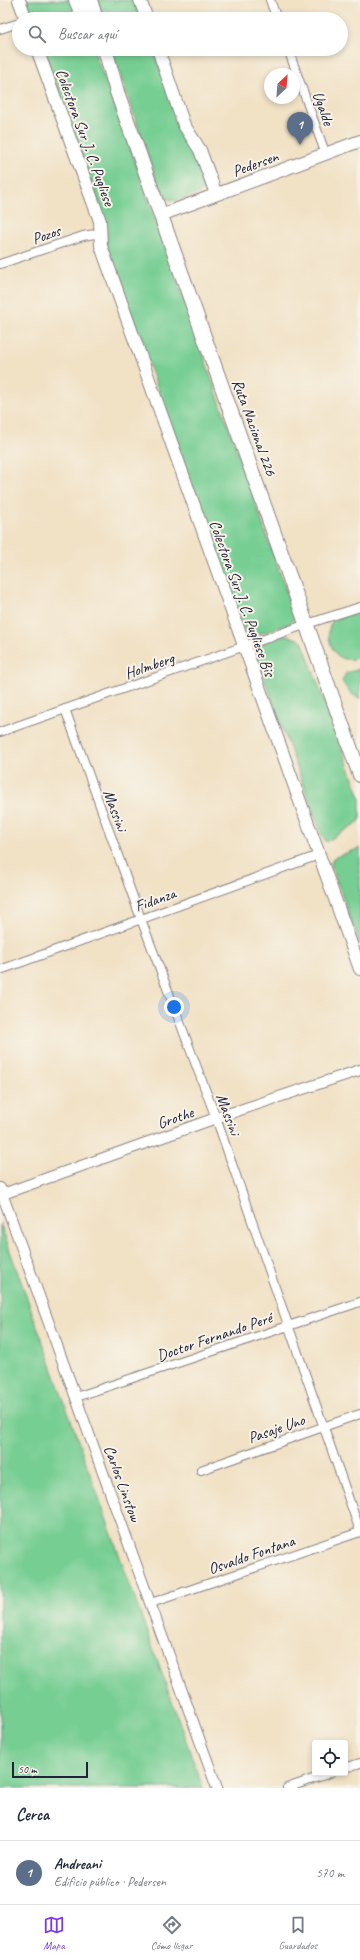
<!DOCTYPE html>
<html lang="es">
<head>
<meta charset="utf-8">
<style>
  body { margin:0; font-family:Caveat,sans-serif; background:#f6f6f7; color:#1f2937 }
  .controls { position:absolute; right:12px; bottom:12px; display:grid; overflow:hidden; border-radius:4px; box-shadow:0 2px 6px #0003 }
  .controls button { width:36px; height:36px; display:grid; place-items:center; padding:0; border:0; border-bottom:1px solid #e0e1e3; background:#fff; color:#1f2937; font:20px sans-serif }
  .compass { position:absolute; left:264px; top:68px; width:36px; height:36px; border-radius:50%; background:#fff; box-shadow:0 2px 6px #0003; rotate:26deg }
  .scale { position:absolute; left:12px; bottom:10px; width:76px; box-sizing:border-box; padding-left:4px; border:2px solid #22223b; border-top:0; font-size:11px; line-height:14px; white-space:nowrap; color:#22223b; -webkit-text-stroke:3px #f7f3e8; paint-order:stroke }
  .you { position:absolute; left:174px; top:1007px; width:14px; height:14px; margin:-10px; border:3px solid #fff; border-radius:50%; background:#1a73e8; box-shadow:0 0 0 6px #1a73e833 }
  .badge { display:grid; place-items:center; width:26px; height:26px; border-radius:50%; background:#7c3aed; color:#fff; font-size:13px; font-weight:700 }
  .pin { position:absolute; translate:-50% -33px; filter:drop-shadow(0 1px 2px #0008) }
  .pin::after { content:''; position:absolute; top:21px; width:14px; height:12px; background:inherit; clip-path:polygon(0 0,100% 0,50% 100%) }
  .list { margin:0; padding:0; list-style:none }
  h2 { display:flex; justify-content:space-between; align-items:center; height:52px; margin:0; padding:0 16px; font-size:17px }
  h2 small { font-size:13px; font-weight:400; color:#747a83 }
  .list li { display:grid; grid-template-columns:26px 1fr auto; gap:12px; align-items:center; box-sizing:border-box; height:64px; padding:0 16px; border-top:1px solid #e0e1e3 }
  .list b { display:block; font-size:15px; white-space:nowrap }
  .list p { margin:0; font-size:13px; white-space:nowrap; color:#747a83 }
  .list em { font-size:13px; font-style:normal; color:#747a83 }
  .icon { flex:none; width:22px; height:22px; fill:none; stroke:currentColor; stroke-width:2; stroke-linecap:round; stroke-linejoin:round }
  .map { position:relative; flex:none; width:360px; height:1788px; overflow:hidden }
  .search { position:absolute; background:#fff; box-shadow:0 2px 6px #0003; left:12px; right:12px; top:12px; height:44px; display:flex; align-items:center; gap:10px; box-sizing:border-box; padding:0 14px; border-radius:22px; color:#747a83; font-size:15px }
  .sheet { height:116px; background:#fff }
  nav { display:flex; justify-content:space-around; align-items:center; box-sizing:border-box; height:56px; border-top:1px solid #e0e1e3; background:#fff; font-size:11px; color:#747a83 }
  nav a { display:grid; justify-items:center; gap:2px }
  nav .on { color:#7c3aed }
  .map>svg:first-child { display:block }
</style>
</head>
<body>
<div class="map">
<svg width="360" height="1788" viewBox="0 0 360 1788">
  <rect width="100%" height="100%" fill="#f7f3e8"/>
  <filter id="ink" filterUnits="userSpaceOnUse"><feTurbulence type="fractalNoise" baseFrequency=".025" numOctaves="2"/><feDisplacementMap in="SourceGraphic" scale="8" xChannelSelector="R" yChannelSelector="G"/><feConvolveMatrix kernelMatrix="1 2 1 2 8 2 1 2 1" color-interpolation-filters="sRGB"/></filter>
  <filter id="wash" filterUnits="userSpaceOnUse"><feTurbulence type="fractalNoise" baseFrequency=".012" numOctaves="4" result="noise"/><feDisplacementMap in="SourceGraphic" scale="16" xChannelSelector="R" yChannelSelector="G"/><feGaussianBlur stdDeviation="0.9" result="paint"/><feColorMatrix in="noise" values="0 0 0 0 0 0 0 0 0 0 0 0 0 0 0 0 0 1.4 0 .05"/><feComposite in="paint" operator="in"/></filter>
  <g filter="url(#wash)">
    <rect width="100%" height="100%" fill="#f1e1c5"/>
    <g fill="#76ce93" stroke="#4c7867">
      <path d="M26,0h46l8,19h-47z"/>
      <path d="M95,0h41l6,19h-41z"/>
      <path d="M44,49h49l29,75 173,492 -4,7 -37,13h-4l-6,-5 -137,-385 -4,-30z"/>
      <path d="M111,49h42l27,79 25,50c0,4 1,7 -1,10 -3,7 -25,14 -32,12 -6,-1 -9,-6 -12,-10z"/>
      <path d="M356,613l4,5v39c-6,2 -12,4 -18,1 -12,-5 -18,-28 -9,-37 5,-6 16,-7 23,-8z"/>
      <path d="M287,635l15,6 58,156v24l-34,21 -5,-9 -67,-182 5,-7z"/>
      <path d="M360,669v29c-9,-2 -14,-10 -18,-17l4,-8z"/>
      <path d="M360,848v97l-29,-80 2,-7z"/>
      <path d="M0,1223l203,565h-203z"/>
    </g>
  </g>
  <g filter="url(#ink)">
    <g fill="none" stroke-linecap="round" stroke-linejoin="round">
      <defs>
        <g id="minor">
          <path d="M270,0l7,19"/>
          <path d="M0,29l19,-6"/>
          <path d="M288,49l38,106"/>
          <path d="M0,264l83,-28 12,-2 5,3"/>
          <path d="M65,709l76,210 75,199 144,413"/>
          <path d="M0,732l307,-108 53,-17"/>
          <path d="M0,970l319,-115"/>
          <path d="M76,1397l284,-95"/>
          <path d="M201,1470l159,-56"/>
          <path d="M151,1603l209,-71"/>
          <path d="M345,1768l15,-5"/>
          <path d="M287,1788l43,-15"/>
        </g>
        <g id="tertiary">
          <path d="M0,1188l217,600"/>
          <path d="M0,1195l216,-77 144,-48"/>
        </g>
        <g id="secondary">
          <path d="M19,0l7,19"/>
          <path d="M140,0l7,19"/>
          <path d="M37,49l63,172 1,25 259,723"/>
          <path d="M158,49l26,76 16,25 16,44"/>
          <path d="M161,215l199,-74"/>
        </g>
        <g id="trunk">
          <path d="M76,0l8,19"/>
          <path d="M90,0l6,19"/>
          <path d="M105,49l12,43 243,683"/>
        </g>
      </defs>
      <use href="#minor" stroke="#8a8280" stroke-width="10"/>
      <use href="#tertiary" stroke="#8a8280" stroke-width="12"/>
      <use href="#secondary" stroke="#8a8280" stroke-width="14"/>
      <use href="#trunk" stroke="#8a8280" stroke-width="16"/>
      <use href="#minor" stroke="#fff" stroke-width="8"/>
      <use href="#tertiary" stroke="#fff" stroke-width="10"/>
      <use href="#secondary" stroke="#fff" stroke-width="12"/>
      <use href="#trunk" stroke="#fff" stroke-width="14"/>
    </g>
  </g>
  <g text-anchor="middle" stroke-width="4" stroke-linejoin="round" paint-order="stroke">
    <g font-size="16" fill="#22223b" stroke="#f7f3e8">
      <text transform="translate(324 108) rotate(70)" y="6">Ugalde</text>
      <text transform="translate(86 137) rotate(70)" y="6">Colectora Sur J. C. Pugliese</text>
      <text transform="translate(255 163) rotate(-20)" y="6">Pedersen</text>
      <text transform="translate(46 234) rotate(-19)" y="6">Pozos</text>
      <text transform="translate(255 427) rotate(70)" y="6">Ruta Nacional 226</text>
      <text transform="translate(243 598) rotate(70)" y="6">Colectora Sur J. C. Pugliese Bis</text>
      <text transform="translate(149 665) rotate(-19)" y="6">Holmberg</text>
      <text transform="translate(116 810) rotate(70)" y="6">Massini</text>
      <text transform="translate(155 899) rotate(-20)" y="6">Fidanza</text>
      <text transform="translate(229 1114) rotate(70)" y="6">Massini</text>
      <text transform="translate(175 1117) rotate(-19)" y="6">Grothe</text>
      <text transform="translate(214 1336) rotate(-19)" y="6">Doctor Fernando Peré</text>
      <text transform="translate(276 1428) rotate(-19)" y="6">Pasaje Uno</text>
      <text transform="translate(123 1483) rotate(70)" y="6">Carlos Linstow</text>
      <text transform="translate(251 1554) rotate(-19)" y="6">Osvaldo Fontana</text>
    </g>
  </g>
</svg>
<div class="controls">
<button><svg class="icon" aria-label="locate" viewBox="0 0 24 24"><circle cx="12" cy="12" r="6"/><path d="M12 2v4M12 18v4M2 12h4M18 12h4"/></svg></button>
</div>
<svg class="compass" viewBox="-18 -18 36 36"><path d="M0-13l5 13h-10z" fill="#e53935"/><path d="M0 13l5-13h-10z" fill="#747a83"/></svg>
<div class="scale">50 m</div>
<div class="you"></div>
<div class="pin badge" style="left:300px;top:145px;background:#5c6f8a">1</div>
<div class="search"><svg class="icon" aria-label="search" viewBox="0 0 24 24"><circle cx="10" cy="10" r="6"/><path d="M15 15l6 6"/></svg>Buscar aquí</div>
</div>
<section class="sheet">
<h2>Cerca<small></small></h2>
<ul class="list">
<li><span class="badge" style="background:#5c6f8a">1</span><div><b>Andreani</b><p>Edificio público · Pedersen</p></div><em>570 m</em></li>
</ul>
</section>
<nav>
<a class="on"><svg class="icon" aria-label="map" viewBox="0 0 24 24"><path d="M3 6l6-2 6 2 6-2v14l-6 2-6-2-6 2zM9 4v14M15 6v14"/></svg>Mapa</a>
<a><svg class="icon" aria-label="directions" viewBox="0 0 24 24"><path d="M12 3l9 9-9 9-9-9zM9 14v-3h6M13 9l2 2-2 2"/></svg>Cómo llegar</a>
<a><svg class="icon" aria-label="saved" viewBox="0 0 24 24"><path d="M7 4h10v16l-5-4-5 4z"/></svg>Guardados</a>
</nav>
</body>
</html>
